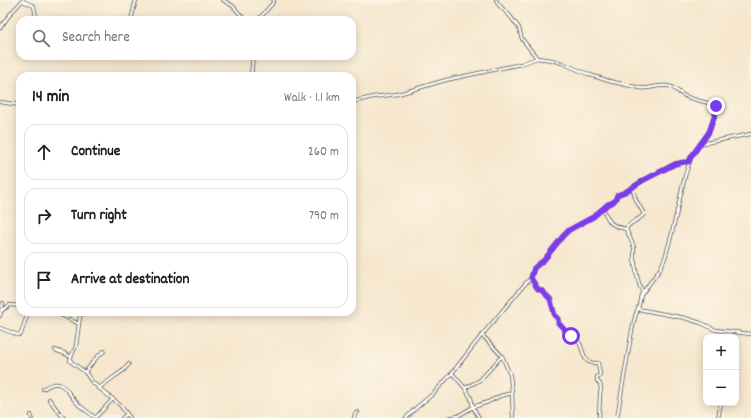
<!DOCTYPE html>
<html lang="en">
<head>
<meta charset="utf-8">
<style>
  body { margin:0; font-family:Dekko,sans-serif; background:#f6f6f6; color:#202124 }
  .controls { position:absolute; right:12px; bottom:12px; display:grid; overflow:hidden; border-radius:8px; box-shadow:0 2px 10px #0003 }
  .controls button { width:36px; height:36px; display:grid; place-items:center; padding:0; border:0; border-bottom:1px solid #e0e0e0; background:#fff; color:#202124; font:20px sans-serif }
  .stop { position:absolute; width:12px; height:12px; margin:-9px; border:3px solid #7c3aed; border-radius:50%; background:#fff }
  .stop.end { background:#7c3aed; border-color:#fff; box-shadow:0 1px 4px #0008 }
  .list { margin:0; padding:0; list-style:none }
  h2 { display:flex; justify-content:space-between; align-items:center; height:52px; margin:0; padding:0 16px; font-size:17px }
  h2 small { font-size:13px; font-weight:400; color:#757577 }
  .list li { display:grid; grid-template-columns:26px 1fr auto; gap:12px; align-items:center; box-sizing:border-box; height:56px; margin:0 8px 8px; padding:0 8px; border:1px solid #e0e0e0; border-radius:12px }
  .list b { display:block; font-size:15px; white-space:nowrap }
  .list em { font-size:13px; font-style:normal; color:#757577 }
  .icon { flex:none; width:22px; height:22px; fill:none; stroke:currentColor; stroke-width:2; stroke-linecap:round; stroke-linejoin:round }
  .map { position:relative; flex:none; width:751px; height:418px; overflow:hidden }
  .search { position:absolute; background:#fff; box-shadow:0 2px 10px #0003; left:16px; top:16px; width:340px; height:44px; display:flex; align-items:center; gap:10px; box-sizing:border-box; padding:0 14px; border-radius:12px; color:#757577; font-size:15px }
  .panel { position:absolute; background:#fff; box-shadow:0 2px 10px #0003; left:16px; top:72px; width:340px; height:244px; border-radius:12px }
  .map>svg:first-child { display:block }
</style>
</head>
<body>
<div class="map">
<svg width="751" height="418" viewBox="0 0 751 418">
  <rect width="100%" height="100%" fill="#fcf5e5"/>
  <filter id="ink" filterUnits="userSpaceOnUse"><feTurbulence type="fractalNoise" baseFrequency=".025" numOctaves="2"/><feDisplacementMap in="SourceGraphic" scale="8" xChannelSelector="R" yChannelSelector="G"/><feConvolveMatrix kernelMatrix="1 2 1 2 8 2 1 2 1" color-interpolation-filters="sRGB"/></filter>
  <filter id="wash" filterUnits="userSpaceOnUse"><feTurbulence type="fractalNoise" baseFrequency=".012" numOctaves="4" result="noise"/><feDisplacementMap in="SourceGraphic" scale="16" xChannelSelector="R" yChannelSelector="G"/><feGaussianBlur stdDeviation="0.9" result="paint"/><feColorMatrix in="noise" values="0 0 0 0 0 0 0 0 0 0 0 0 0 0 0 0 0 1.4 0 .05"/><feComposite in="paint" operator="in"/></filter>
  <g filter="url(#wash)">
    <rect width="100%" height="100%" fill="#f6e7ce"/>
  </g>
  <g filter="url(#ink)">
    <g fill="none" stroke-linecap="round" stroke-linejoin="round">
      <defs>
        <g id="minor">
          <path d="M223,0l10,6 12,14"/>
          <path d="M496,0l2,4 12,12 9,12 3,11 15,19"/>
          <path d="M23,1l11,5 2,11 5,3"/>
          <path d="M131,20l5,-20"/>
          <path d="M258,20l14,-16 2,-4"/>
          <path d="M0,28l11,-15 12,-13"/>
          <path d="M251,76l2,-20"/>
          <path d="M0,102l20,3"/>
          <path d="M352,102l21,-5 25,-3 48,-14 75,-16 16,-6 15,2 10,3 28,12 19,6 31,7c9,2 18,-4 28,-2 6,1 10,6 15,9 11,6 23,6 33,11l1,3 -8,23 -18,25 -6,19 -13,57 -7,25 -5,11 -19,26 -2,10 -4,12 -3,13 -15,88"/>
          <path d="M700,144l51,-10"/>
          <path d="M632,187l4,13 8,14c-5,7 -14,7 -18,15l8,18v11l3,18 3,11 3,5"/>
          <path d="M603,209c7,15 7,16 23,20"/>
          <path d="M531,278l5,9 2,2 3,1 10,9 4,17 3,3 1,4 6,8 6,5 5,2 4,6 5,14 4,4 5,1h4l2,12 -3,2v4l3,3 1,4 -1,6 -1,24"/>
          <path d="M638,309l47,9 16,5 15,7 35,4"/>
          <path d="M1,311l9,-6 10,1"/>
          <path d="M55,312l24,12"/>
          <path d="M0,316l3,-13"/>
          <path d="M0,328l18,7 3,-1 7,-22"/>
          <path d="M482,335l20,21 8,19 2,18 1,25"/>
          <path d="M55,350l11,4 5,3 -1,4 15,11 7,10 7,6 21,17 10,13"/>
          <path d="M71,357l5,-11 4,-30 4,-4"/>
          <path d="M85,372l12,-15 7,-6"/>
          <path d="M452,373l13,15 6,10 2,9 6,11"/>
          <path d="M99,388l15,-11 10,-7 5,-6"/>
          <path d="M465,388l15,-8 22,-24"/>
          <path d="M43,389c20,-14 23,3 35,15 5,5 11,8 16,13h2l17,-18"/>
          <path d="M49,399l9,12 6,7"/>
          <path d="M31,415l1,3"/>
          <path d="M122,418l5,-4"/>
          <path d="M354,418l1,-4 3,-2"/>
          <path d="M406,418l10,-10 19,-16 17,-19 30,-38 43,-51 6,-6 3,-10 10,-8 19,-24 6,-6 24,-13 12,-10 3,-3c6,-1 8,-4 9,-9l8,-3 19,-12 31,-16 9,-2h5"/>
          <path d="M448,418l10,-2 15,-9 15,-5 12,-6 12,-3"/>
          <path d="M718,418l3,-15"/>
        </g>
      </defs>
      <use href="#minor" stroke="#494743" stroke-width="4"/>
      <use href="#minor" stroke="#fff" stroke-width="2.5"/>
    </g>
  </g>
  <g fill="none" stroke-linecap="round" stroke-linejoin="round" filter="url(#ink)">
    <path stroke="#7c3aed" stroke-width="5" d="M571,336l-13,-13v-4l-3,-3 -5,-17 -9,-9 -3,-1 -7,-11 3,-10 10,-8 19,-24 6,-6 24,-13 15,-13c6,-1 8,-4 9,-9l8,-3 19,-12 31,-16 9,-2h5l2,-5 18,-25 8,-23 -1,-3"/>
  </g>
</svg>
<div class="controls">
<button>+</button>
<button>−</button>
</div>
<div class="stop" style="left:571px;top:336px"></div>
<div class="stop end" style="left:716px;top:106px"></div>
<div class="search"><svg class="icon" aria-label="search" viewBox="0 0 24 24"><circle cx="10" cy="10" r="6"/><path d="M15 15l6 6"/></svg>Search here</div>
<section class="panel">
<h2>14 min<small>Walk · 1.1 km</small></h2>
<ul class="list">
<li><svg class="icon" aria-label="ahead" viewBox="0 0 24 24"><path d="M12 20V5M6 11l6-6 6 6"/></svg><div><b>Continue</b></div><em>260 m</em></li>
<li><svg class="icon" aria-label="right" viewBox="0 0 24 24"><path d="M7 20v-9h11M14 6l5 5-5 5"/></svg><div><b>Turn right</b></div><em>790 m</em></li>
<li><svg class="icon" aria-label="arrive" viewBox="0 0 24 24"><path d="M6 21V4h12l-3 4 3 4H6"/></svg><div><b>Arrive at destination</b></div></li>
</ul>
</section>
</div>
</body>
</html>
